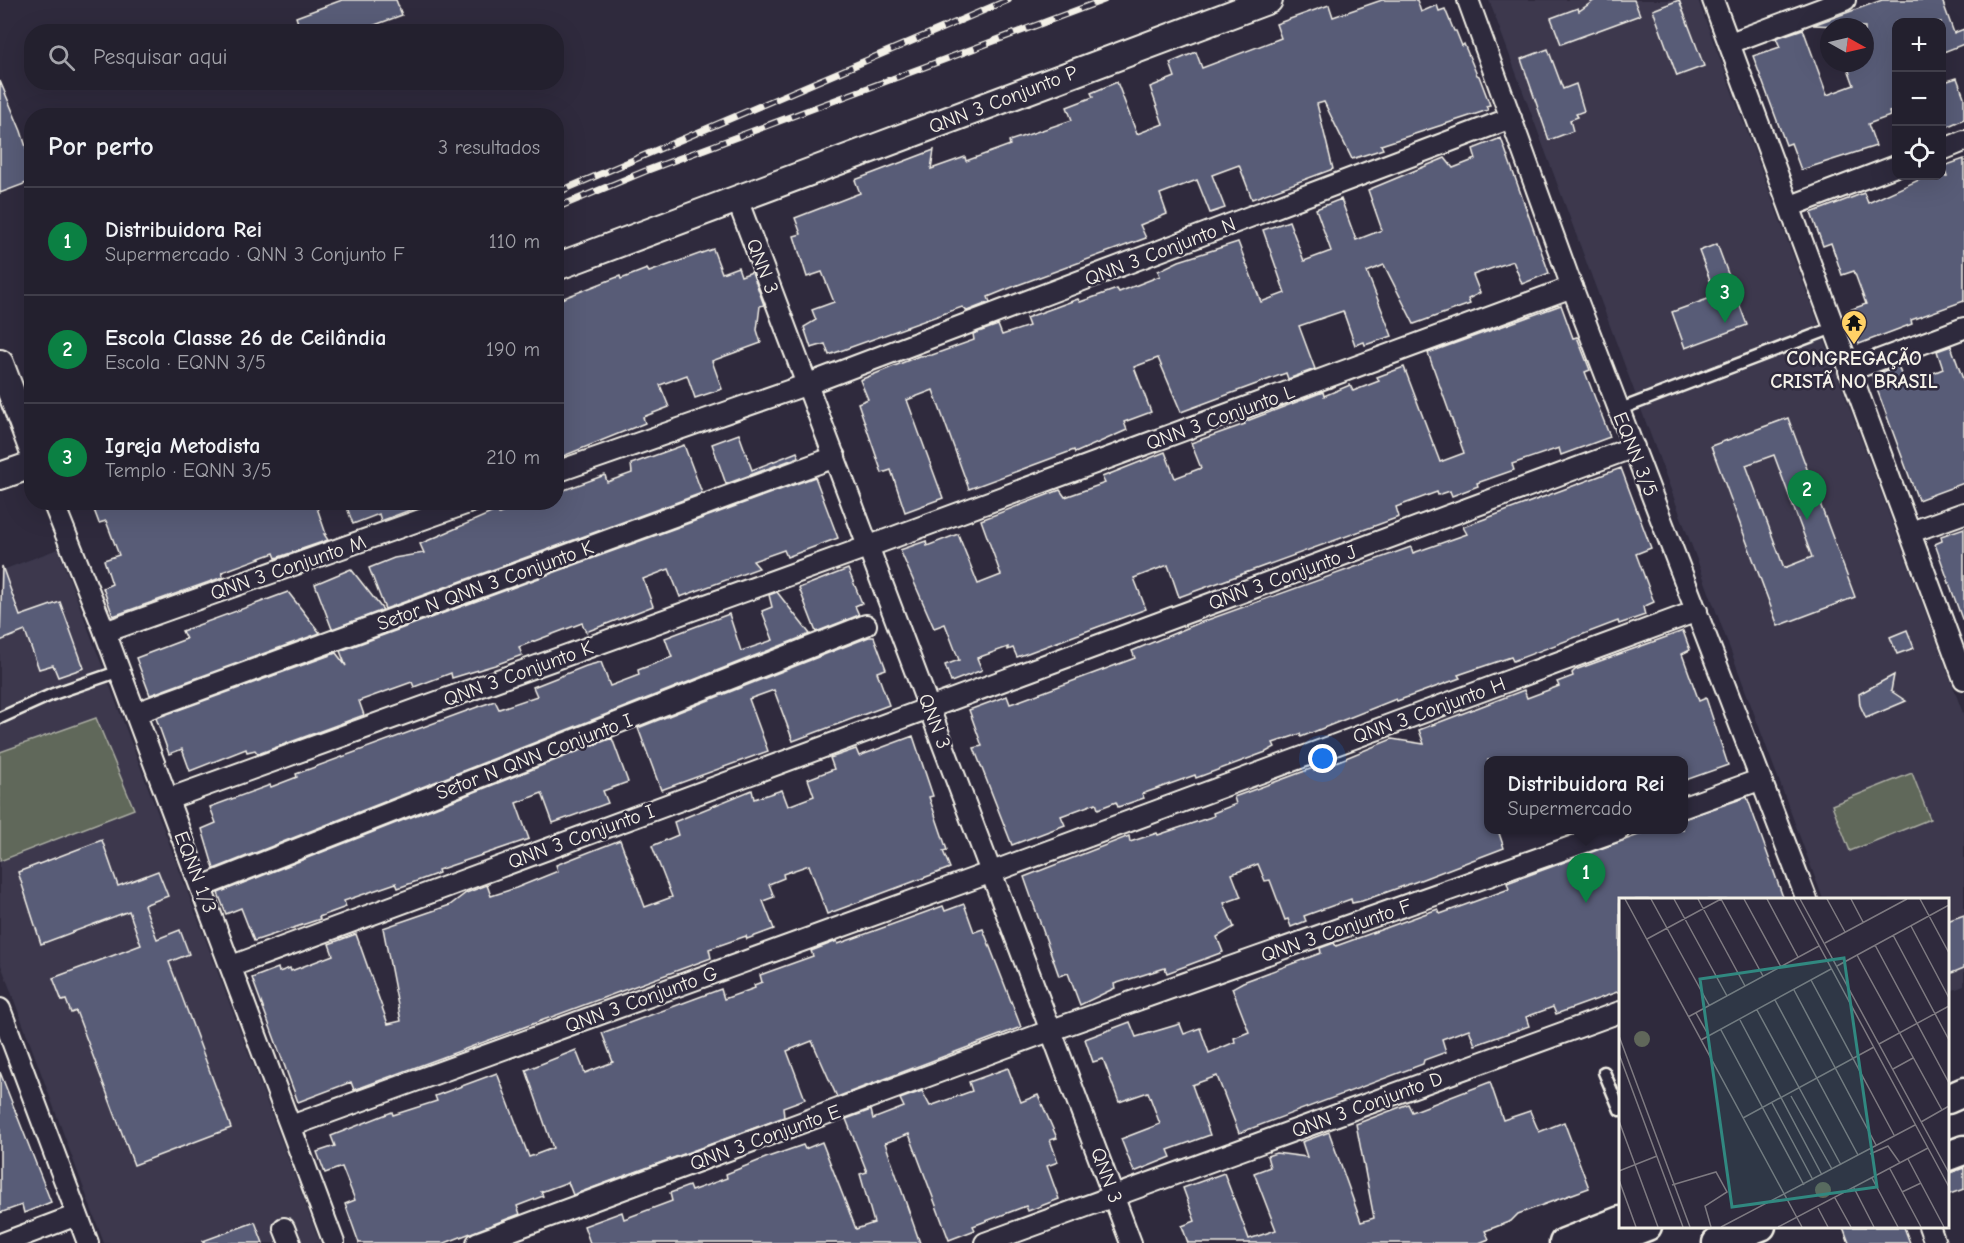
<!DOCTYPE html>
<html lang="pt">
<head>
<meta charset="utf-8">
<style>
  body { margin:0; font-family:"Comic Neue",sans-serif; background:#2f2d3a; color:#f1f3f6 }
  .controls { position:absolute; right:18px; top:18px; display:grid; overflow:hidden; border-radius:12px; box-shadow:0 6px 24px #0002 }
  .controls button { width:54px; height:54px; display:grid; place-items:center; padding:0; border:0; border-bottom:2px solid #403e4a; background:#23202e; color:#f1f3f6; font:30px sans-serif }
  .compass { position:absolute; left:1820px; top:18px; width:54px; height:54px; border-radius:50%; background:#23202e; box-shadow:0 6px 24px #0002; rotate:98deg }
  .you { position:absolute; left:1323px; top:759px; width:21px; height:21px; margin:-15px; border:4px solid #fff; border-radius:50%; background:#1a73e8; box-shadow:0 0 0 9px #1a73e833 }
  .badge { display:grid; place-items:center; width:39px; height:39px; border-radius:50%; background:#0b8043; color:#fff; font-size:20px; font-weight:700 }
  .pin { position:absolute; translate:-50% -50px; filter:drop-shadow(0 2px 3px #0008) }
  .pin::after { content:''; position:absolute; top:32px; width:21px; height:18px; background:inherit; clip-path:polygon(0 0,100% 0,50% 100%) }
  .popup { position:absolute; left:1484px; top:756px; width:204px; height:78px; box-sizing:border-box; display:grid; place-content:center; border-radius:12px; background:#23202e; filter:drop-shadow(0 2px 4px #0005); font-size:20px; white-space:nowrap; color:#a3a3aa }
  .popup b { font-size:22px; color:#f1f3f6 }
  .popup::after { content:''; position:absolute; left:50%; top:100%; margin-left:-12px; border:12px solid transparent; border-top-color:#23202e }
  .list { margin:0; padding:0; list-style:none }
  h2 { display:flex; justify-content:space-between; align-items:center; height:78px; margin:0; padding:0 24px; font-size:26px }
  h2 small { font-size:20px; font-weight:400; color:#a3a3aa }
  .list li { display:grid; grid-template-columns:39px 1fr auto; gap:18px; align-items:center; box-sizing:border-box; height:108px; padding:0 24px; border-top:2px solid #403e4a }
  .list b { display:block; font-size:22px; white-space:nowrap }
  .list p { margin:0; font-size:20px; white-space:nowrap; color:#a3a3aa }
  .list em { font-size:20px; font-style:normal; color:#a3a3aa }
  .icon { flex:none; width:33px; height:33px; fill:none; stroke:currentColor; stroke-width:2; stroke-linecap:round; stroke-linejoin:round }
  .map { position:relative; flex:none; width:1964px; height:1243px; overflow:hidden }
  .search { position:absolute; background:#23202e; box-shadow:0 6px 24px #0002; left:24px; top:24px; width:540px; height:66px; display:flex; align-items:center; gap:15px; box-sizing:border-box; padding:0 21px; border-radius:24px; color:#a3a3aa; font-size:22px }
  .panel { position:absolute; background:#23202e; box-shadow:0 6px 24px #0002; left:24px; top:108px; width:540px; height:402px; border-radius:24px }
  .map>svg:first-child { display:block }
</style>
</head>
<body>
<div class="map">
<svg width="1964" height="1243" viewBox="0 0 1964 1243">
  <rect width="100%" height="100%" fill="#2f2a3d"/>
  <filter id="ink" filterUnits="userSpaceOnUse"><feTurbulence type="fractalNoise" baseFrequency=".0167" numOctaves="2"/><feDisplacementMap in="SourceGraphic" scale="12" xChannelSelector="R" yChannelSelector="G"/><feConvolveMatrix kernelMatrix="1 2 1 2 8 2 1 2 1" color-interpolation-filters="sRGB"/></filter>
  <g filter="url(#ink)">
    <g fill="#3c394e">
      <path d="M1489,0h209l266,716v270l-16,6v-92l-125,-1z"/>
      <path d="M58,549l262,694h-216l-104,-281v-391z"/>
    </g>
    <g fill="#60675a" stroke="#aaaca1" stroke-width="1.5">
      <path d="M96,718l38,91 -134,52v-109z"/>
      <path d="M1912,773l18,46 -80,32 -18,-46z"/>
    </g>
    <g fill="#595b77" stroke="#f4f1e8" stroke-width="1.5" fill-rule="evenodd">
      <path d="M342,0h54l6,15 -46,17h-55l-5,-15z"/>
      <path d="M1382,0h35l4,12 16,-7 2,6 6,-2 9,22h2l6,15 2,-2 13,31 2,1 11,29 -4,1 2,4 -107,35 2,4 -31,10 -28,-57 -7,2 16,65 -81,30 -13,-34 -27,10 13,33 -15,5 -13,-33 -37,14 7,20 -27,11 6,13 -131,48 -27,11 2,5 -23,9 -5,-4 -133,48 -4,-11 -14,4 -7,-21 12,-7 -4,-10 22,-8 -12,-30 -15,5 -13,-41 7,-2 -6,-16 65,-25 -5,-13 79,-30 -3,19 34,-12 1,4 44,-16 -1,-4 63,-21 -5,-13 26,-10 -2,-4 26,-11 20,52 26,-10 -13,-37 25,-10 -5,-14 26,-11 6,16 79,-30 -5,-14 53,-19 4,12z"/>
      <path d="M1595,0h39l6,15 -79,29 -10,-26 27,-10 1,3z"/>
      <path d="M1679,0l25,66 -27,10 -24,-66z"/>
      <path d="M1882,0h60l12,33 10,-4v15l-23,9v-31h-45v88l-7,2 1,4 -22,8 8,22 -75,24 -10,-27 -5,2 -33,-89 27,-9 -4,-9 27,-9 24,66 27,-10 -8,-22h19v-36l-52,-2z"/>
      <path d="M1548,49l15,40 13,-5 8,27 -8,3 2,3 -8,3 3,11 -24,9 -28,-81z"/>
      <path d="M1957,78l7,19v22l-20,9 -3,-45z"/>
      <path d="M0,81l21,50 11,35v15l-32,12z"/>
      <path d="M1501,138l48,135 -27,11 -9,-23 -40,14 7,18 -12,6 2,5 -56,20 -30,-59 -17,7 25,64 -27,9 -1,-3 -9,3 -12,-34 -44,15 16,43 -27,10 -2,-6 -105,39 -23,-54 -24,9 17,45 -27,10 3,8 -52,23 -1,-3 -105,39 -36,-99 -26,10 36,98 -38,14 -14,-42 -9,3 -24,-70 10,-4 -8,-19 59,-24 13,-1 42,-15 -1,-6 25,-9 4,10 27,-9 -3,-8 52,-19 2,3 37,-13 2,3 41,-16 -2,-5 21,-10 59,-19 23,60 24,-9 -22,-63 26,-9 15,40 27,-10 -15,-42 25,-10 15,41 26,-10 -14,-40 77,-32 8,10 23,-9 -3,-10z"/>
      <path d="M1964,159v142l-53,19 1,4 -53,20 -12,-33 19,-7 -12,-33 -12,4 -11,-32 -8,3 -12,-33 53,-20 4,10 51,-23 -2,-4h30l-3,-10z"/>
      <path d="M1717,244l30,81 -62,23 -13,-36 44,-16 -17,-45z"/>
      <path d="M713,249l9,24 16,-6 3,9 11,-4 12,33 -4,1 -3,24 4,13 -49,18 10,28 -27,9 -8,-23 -27,10 9,22 -26,10 2,6 -89,36v-158l64,-25 1,3 26,-10 2,3z"/>
      <path d="M1561,305l12,33 4,-1 13,33 -5,2 25,65 -49,18 -2,-7 -47,16 2,6 -37,13 1,3 -26,10 -2,-5 -12,4 -1,-3 -41,15 3,10 -220,80 -11,-32 -34,13 12,31 -129,48 -4,-9 -5,2v-3l-31,11 5,12 -31,12 -6,-17 14,-5 -14,-36 -11,4 -34,-78 26,-9 1,5 31,-12 20,50 23,-9 -20,-55 79,-30 5,7 40,-14 -3,-6 63,-25 10,26 26,-10 -10,-25 54,-19 -1,-2 79,-30 1,4 26,-11 3,6 26,-10 -2,-4 27,-10 36,95 24,-9 -36,-100z"/>
      <path d="M1951,346l13,36v101l-46,17 -46,-124 26,-10 8,21 26,-10 -1,-3 12,-5 -6,-18z"/>
      <path d="M1788,418l67,179 -77,29 -67,-180zM1774,455l38,102 -28,11 -38,-103z"/>
      <path d="M739,434l13,36 45,-18 2,5 -73,27 -14,-40z"/>
      <path d="M684,445l18,48 -317,116 -16,-41 25,-10 30,-5 -4,-9 78,-34 1,4 31,-12h26v-9l49,-18 2,7 25,-9 -1,-9z"/>
      <path d="M1621,468l30,80 -15,6 18,48 -11,5 2,8 -26,9 -1,-3 -105,40 -2,-4 -53,18 2,3 -63,23 -1,-2 -95,38 -1,-3 -27,9 2,4 -9,5 -70,26 -1,-3 -53,19 2,4 -26,9 -2,-5 -18,7 -2,-6 -35,13 4,9 -53,20 -38,-97 8,-2 -13,-36 38,-14 3,8 9,-3 116,-43 -3,-7 67,-28 212,-76 2,6 54,-19 -4,-7z"/>
      <path d="M815,477l23,61 -51,19 -3,-7 -31,11 6,7 -79,29 -11,-28 -26,10 10,27 -67,26 -4,-9 -63,24 3,8 -27,10 -43,13 -1,-5 -37,14 -2,-5 -53,19 5,14 -106,39 -3,-4 -8,2 -1,-3 -56,22 -8,-22 -13,5 -13,-36 180,-65 10,13 -6,-15z"/>
      <path d="M103,502h212l11,32h-2l4,6 -52,18 -2,-5 -52,19 1,5 -110,39 -10,-28 9,-4 -8,-24 15,-5 -13,-34 -7,2 -6,-16z"/>
      <path d="M345,502h81v2l-45,17 -2,-7 -26,10z"/>
      <path d="M1964,528v90l-2,1 -27,-75 7,-3 -1,-5z"/>
      <path d="M2,566l18,50 40,-14 24,66 -26,9 -5,-12 -14,4 -14,-38 -25,10z"/>
      <path d="M351,569l32,41 -51,19 -17,-45z"/>
      <path d="M848,569l14,34 -7,3 4,9 -43,17 -17,-44z"/>
      <path d="M288,592l32,41 -170,62 -14,-37 50,-19 -4,-8z"/>
      <path d="M777,592l33,42 -596,235 -12,-40 14,-6 -6,-16 60,-22 1,2 26,-10 -1,-3 184,-68 15,-5 4,8 38,-13 -4,-9 53,-21 15,-4 9,24 29,-11 -1,-5 34,-13 -7,-19 64,-24 12,37 32,-11 -11,-29 10,-4 -3,-12z"/>
      <path d="M1907,630l7,18 -17,6 -7,-17z"/>
      <path d="M1683,631l7,19 -8,4 17,47 7,-3 22,67 -45,16v-21h-195v70h10l6,18 -89,34 -53,19 -10,2 -1,-4 -47,17 2,5 -15,6 -3,-8 -3,1 -15,-40 -5,1 -7,-17 -26,10 9,23 -17,6 10,24 -17,10 6,15 -56,21 -2,-5 -51,16 1,4 -35,17 -12,-32 -9,3 -35,-99 105,-41 1,6 27,-9 1,2 56,-19 -1,-3 23,-9 -2,-7 79,-29 1,3 78,-32 32,5 -5,-14 105,-40 3,8 32,-12 -2,-4 16,-6 -1,-3 3,-3z"/>
      <path d="M869,637h5l12,32 -9,3 12,33 -96,36 -19,-51 -25,9 19,52 -107,39 -23,-62z"/>
      <path d="M1894,675l-3,16 15,10 -40,17 -6,-13 -1,-11z"/>
      <path d="M913,736l20,60 -4,1 18,53 -4,1 7,17 -123,46 -18,-49 -26,9 1,4 -15,6 5,13 -11,4 11,28 -27,10 -1,-3 -37,13 2,9 -357,132 -3,-8 -53,20 -46,-124 26,-10 1,4 11,-4 1,3 42,-16 -4,-11 27,-10 32,90 13,-3 -18,-93 67,-23 16,-12 21,-8 4,11 25,-8 42,-17 -2,-6 64,-25 25,67 27,-10 -20,-51 26,-11 -4,-13 78,-32 2,9 28,-9 6,16 26,-10 -6,-17 26,-10 -4,-11 26,-9 3,7z"/>
      <path d="M612,738l16,44 -25,9 5,12 -55,20 -11,-30 -26,10 13,36 -91,31 1,3 -41,15 -2,-5 -52,18 2,6 -27,10 1,2 -66,22 -13,-33 -15,6 -8,-21z"/>
      <path d="M1747,797l37,103h-164v91l-64,23 -3,-7 -27,10 3,9 -54,19 -6,-16 -27,10 4,13 -22,8 -1,4 -184,69 -22,-57 -25,9 18,50 -42,15 3,7 -37,15 -13,-33 39,-15 -12,-32 -29,10 -16,-43 -10,3 -8,-23 45,-17 6,15 44,-13 4,10 16,-6 9,25 26,-11 -1,-4 15,-6 -17,-44 11,-6 78,-29 -1,-5 14,-5 2,3 102,-37 2,5 69,-25 -2,-6 145,-53h31v-11z"/>
      <path d="M102,840l16,46 40,-15 10,25 -24,9 13,34 23,-9 9,24 -20,8 62,166 -97,37 -58,-154 -5,2 -5,-13 -4,1 -9,-23 88,-33 -12,-34 -88,33 -23,-72z"/>
      <path d="M964,904l10,28 9,-3 38,98 -184,70 -25,-56 -25,10 18,48 -22,8 1,10 -211,78 -5,-13 -27,10 2,4 -26,10 3,8 -75,29h-86l-14,-39 10,-4 -13,-33 -17,6 -8,-21 18,-6 -4,-10 61,-24 1,3 44,-14 -2,-5 62,-23 32,84 24,-9 -27,-78 50,-20 9,23 28,-11 -11,-29 119,-44 3,10 31,-11 -1,-3 8,-3 -2,-7 53,-19 -2,-5 26,-10 1,3 105,-38 2,5z"/>
      <path d="M1964,915v53l-17,7v-54z"/>
      <path d="M1008,1068l13,34 17,-7 19,43 -7,2 8,22 -11,4 12,33 -31,12 -2,-5 -53,20 2,4 -26,10 -40,-106 -24,9 35,100h-330l-6,-17 38,-14 2,7 48,-18 -2,-8 19,-7 2,5 36,-13 -1,-4 42,-17 35,-12 2,4 17,-7 34,87 18,-6 -14,-49 7,-2 -21,-53 25,-9 2,9 31,-12 -4,-8 22,-8 8,15 42,-15 -3,-9z"/>
      <path d="M0,1072l51,130 -27,11 -2,-8 -22,8z"/>
      <path d="M1490,1082l13,38 27,-9 9,21 25,-10 25,66 -71,26 -7,7 -26,10 4,8 -10,4h-291l-6,-17 13,-5 -12,-33 41,-15 25,66 27,-9 -22,-57 16,-6 -3,-11 9,-3 31,4 -5,-15 27,-10 32,90 13,-4 -18,-94 52,-20 4,8z"/>
      <path d="M1964,1168v21l-17,6v-21z"/>
      <path d="M255,1222l8,21h-60v-2z"/>
      <path d="M1843,1227h61l6,16h-61z"/>
    </g>
    <g fill="none" stroke-linecap="round" stroke-linejoin="round">
      <defs>
        <g id="service">
          <path d="M1618,410l215,-82"/>
          <path d="M0,718l53,-24 67,-23"/>
          <path d="M1604,1072l16,38"/>
        </g>
        <g id="minor">
          <path d="M1468,0l104,287 235,613"/>
          <path d="M1713,0l251,679"/>
          <path d="M1730,43l115,-43"/>
          <path d="M1942,150l22,-9"/>
          <path d="M737,199l394,1044"/>
          <path d="M1791,206l105,-40"/>
          <path d="M1849,371l115,-43"/>
          <path d="M556,472l252,-88 703,-266"/>
          <path d="M53,502l52,130 229,611"/>
          <path d="M1911,532l53,-19"/>
          <path d="M105,632l366,-130"/>
          <path d="M136,713l699,-256"/>
          <path d="M168,799l699,-252 705,-260"/>
          <path d="M1684,807l75,-27"/>
          <path d="M201,887l665,-262"/>
          <path d="M232,966l1402,-519"/>
          <path d="M0,1009l88,234"/>
          <path d="M291,1126l701,-254 705,-261"/>
          <path d="M1929,1226l6,17"/>
          <path d="M284,1228l6,15"/>
          <path d="M3,1243l74,-28"/>
          <path d="M477,1243l575,-213 567,-200"/>
          <path d="M985,1243l635,-231"/>
        </g>
        <g id="tertiary">
          <path d="M556,267l713,-267"/>
          <path d="M0,363l32,85"/>
          <path d="M0,476l32,-11"/>
        </g>
        <g id="secondary">
          <path d="M1948,1099l16,-7"/>
          <path d="M1948,1156l16,-6"/>
          <path d="M1564,1243l56,-22"/>
          <path d="M1603,1243l44,-17"/>
          <path d="M1717,1243l44,-17"/>
        </g>
      </defs>
      <use href="#service" stroke="#f4f1e8" stroke-width="15"/>
      <use href="#minor" stroke="#f4f1e8" stroke-width="24"/>
      <use href="#tertiary" stroke="#f4f1e8" stroke-width="30"/>
      <use href="#secondary" stroke="#f4f1e8" stroke-width="33"/>
      <use href="#service" stroke="#2f2a3d" stroke-width="10"/>
      <use href="#minor" stroke="#2f2a3d" stroke-width="20"/>
      <use href="#tertiary" stroke="#2f2a3d" stroke-width="26"/>
      <use href="#secondary" stroke="#2f2a3d" stroke-width="28"/>
      <defs>
        <g id="rail">
          <path d="M556,193l452,-193"/>
          <path d="M556,208l92,-38 456,-170"/>
        </g>
      </defs>
      <use href="#rail" stroke="#f4f1e8" stroke-width="7"/>
      <use href="#rail" stroke="#2f2a3d" stroke-width="4.5" stroke-dasharray="14" stroke-linecap="butt"/>
    </g>
  </g>
  <defs>
    <symbol id="temple-pin" viewBox="-11 -11 22 30"><path d="M0 17L-7.5 6A9.5 9.5 0 1 1 7.5 6Z" fill="#ffd166" stroke="#2f2a3d"/><path d="M0-6L5-2H3V0L6.5 2.5H4V6H1.5V3h-3V6H-4V2.5H-6.5L-3 0V-2H-5Z" fill="#111"/></symbol>
  </defs>
  <g fill-rule="evenodd">
    <use href="#temple-pin" x="1839" y="308" width="30" height="40"/>
  </g>
  <g text-anchor="middle" stroke-width="5" stroke-linejoin="round" paint-order="stroke">
    <g font-size="20" fill="#f4f1e8" stroke="#2f2a3d">
      <text transform="translate(1003 99) rotate(-21)" y="7">QNN 3 Conjunto P</text>
      <text transform="translate(1160 251) rotate(-21)" y="7">QNN 3 Conjunto N</text>
      <text transform="translate(763 266) rotate(69)" y="7">QNN 3</text>
      <text transform="translate(1220 417) rotate(-20)" y="7">QNN 3 Conjunto L</text>
      <text transform="translate(1636 454) rotate(68)" y="7">EQNN 3/5</text>
      <text transform="translate(288 567) rotate(-19)" y="7">QNN 3 Conjunto M</text>
      <text transform="translate(1282 577) rotate(-20)" y="7">QNN 3 Conjunto J</text>
      <text transform="translate(485 585) rotate(-20)" y="7">Setor N QNN 3 Conjunto K</text>
      <text transform="translate(518 673) rotate(-20)" y="7">QNN 3 Conjunto K</text>
      <text transform="translate(1429 710) rotate(-20)" y="7">QNN 3 Conjunto H</text>
      <text transform="translate(935 721) rotate(69)" y="7">QNN 3</text>
      <text transform="translate(534 756) rotate(-21)" y="7">Setor N QNN Conjunto I</text>
      <text transform="translate(581 836) rotate(-20)" y="7">QNN 3 Conjunto I</text>
      <text transform="translate(196 872) rotate(69)" y="7">EQNN 1/3</text>
      <text transform="translate(1336 930) rotate(-19)" y="7">QNN 3 Conjunto F</text>
      <text transform="translate(641 999) rotate(-20)" y="7">QNN 3 Conjunto G</text>
      <text transform="translate(1367 1104) rotate(-20)" y="7">QNN 3 Conjunto D</text>
      <text transform="translate(765 1137) rotate(-20)" y="7">QNN 3 Conjunto E</text>
      <text transform="translate(1107 1175) rotate(70)" y="7">QNN 3</text>
    </g>
    <g font-size="20" font-weight="bold" fill="#f4f1e8" stroke="#2f2a3d">
      <text x="1854" y="365">CONGREGAÇÃO<tspan x="1854" dy="23">CRISTÃ NO BRASIL</tspan></text>
    </g>
  </g>
  <g transform="translate(1619 898)">
    <rect width="330" height="330" fill="#2f2a3d"/>
    <path d="M15 141a8 8 0 1 1 16 0a8 8 0 1 1-16 0ZM196 292a8 8 0 1 1 16 0a8 8 0 1 1-16 0Z" fill="#60675a"/>
    <path fill="none" stroke="#7e7a81" stroke-width="1.5" d="M6,1l177,328M32,1l58,106M55,1l53,97M79,1l47,87M102,1l42,77M125,1l37,68M148,1l31,58M175,1l155,288M181,1l149,274M208,1l18,33M232,1l12,23M301,1l29,54M292,28l38,72M274,37l56,105M28,41l74,-40M206,45l82,-44M256,47l74,138M238,57l85,155M218,68l112,-61M192,82l83,155M175,92l82,155M156,102l83,155M138,112l84,155M77,115l13,23M69,119l131,-71M121,122l82,155M102,132l83,155M0,138l71,191M82,142l130,-71M260,146l70,-38M0,156l64,173M274,171l20,-11M172,198l41,73M153,205l41,77M124,220l131,-71M0,223l39,106M302,224l28,-16M251,256l18,-8 12,17M289,261l36,68M271,271l31,58M0,273l38,-15M253,280l26,49M0,282l17,47M53,287l44,-13 11,20 -22,14 6,21M235,290l20,39M283,294l19,-9M216,300l16,29M199,310l10,19M102,329l194,-102M159,329l150,-79"/>
    <path fill="#318880" fill-opacity="0.15" stroke="#318880" stroke-width="3" d="M225,60l33,229 -145,20 -32,-228z"/>
    <rect width="330" height="330" fill="none" stroke="#f4f1e8" stroke-width="3"/>
  </g>
</svg>
<div class="controls">
<button>+</button>
<button>−</button>
<button><svg class="icon" aria-label="locate" viewBox="0 0 24 24"><circle cx="12" cy="12" r="6"/><path d="M12 2v4M12 18v4M2 12h4M18 12h4"/></svg></button>
</div>
<svg class="compass" viewBox="-18 -18 36 36"><path d="M0-13l5 13h-10z" fill="#e53935"/><path d="M0 13l5-13h-10z" fill="#a3a3aa"/></svg>
<div class="you"></div>
<div class="pin badge" style="left:1586px;top:903px">1</div>
<div class="popup"><b>Distribuidora Rei</b>Supermercado</div>
<div class="pin badge" style="left:1807px;top:520px">2</div>
<div class="pin badge" style="left:1725px;top:323px">3</div>
<div class="search"><svg class="icon" aria-label="search" viewBox="0 0 24 24"><circle cx="10" cy="10" r="6"/><path d="M15 15l6 6"/></svg>Pesquisar aqui</div>
<section class="panel">
<h2>Por perto<small>3 resultados</small></h2>
<ul class="list">
<li><span class="badge">1</span><div><b>Distribuidora Rei</b><p>Supermercado · QNN 3 Conjunto F</p></div><em>110 m</em></li>
<li><span class="badge">2</span><div><b>Escola Classe 26 de Ceilândia</b><p>Escola · EQNN 3/5</p></div><em>190 m</em></li>
<li><span class="badge">3</span><div><b>Igreja Metodista</b><p>Templo · EQNN 3/5</p></div><em>210 m</em></li>
</ul>
</section>
</div>
</body>
</html>
